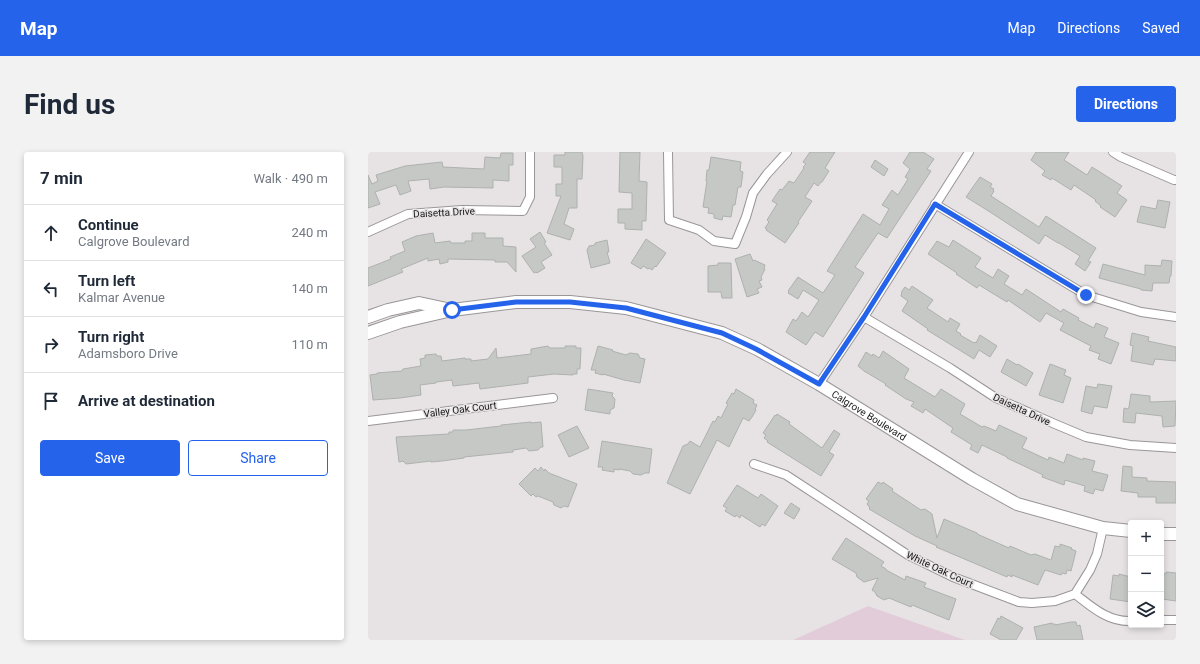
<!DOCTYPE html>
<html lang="en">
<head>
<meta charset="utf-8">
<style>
  body { margin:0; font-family:Roboto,sans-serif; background:#f2f2f3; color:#1f2937 }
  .controls { position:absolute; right:12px; bottom:12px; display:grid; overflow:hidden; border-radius:4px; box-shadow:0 2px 6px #0003 }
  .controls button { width:36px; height:36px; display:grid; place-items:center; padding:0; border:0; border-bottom:1px solid #e0e1e3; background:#fff; color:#1f2937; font:20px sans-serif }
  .stop { position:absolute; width:12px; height:12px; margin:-9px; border:3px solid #2563eb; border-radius:50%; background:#fff }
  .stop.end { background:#2563eb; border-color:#fff; box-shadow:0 1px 4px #0008 }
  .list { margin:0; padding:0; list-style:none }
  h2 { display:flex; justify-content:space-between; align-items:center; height:52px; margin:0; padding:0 16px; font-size:17px }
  h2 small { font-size:13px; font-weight:400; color:#747a83 }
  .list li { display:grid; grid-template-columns:26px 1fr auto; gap:12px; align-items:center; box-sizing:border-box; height:56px; padding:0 16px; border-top:1px solid #e0e1e3 }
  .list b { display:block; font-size:15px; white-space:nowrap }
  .list p { margin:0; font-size:13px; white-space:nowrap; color:#747a83 }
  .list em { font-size:13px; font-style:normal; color:#747a83 }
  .actions { display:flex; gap:8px; padding:12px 16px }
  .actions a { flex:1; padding:9px 0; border:1px solid #2563eb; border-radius:4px; text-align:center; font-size:14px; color:#2563eb }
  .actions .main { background:#2563eb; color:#fff }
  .icon { flex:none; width:22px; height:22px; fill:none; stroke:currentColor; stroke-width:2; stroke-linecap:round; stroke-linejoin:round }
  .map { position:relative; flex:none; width:808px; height:488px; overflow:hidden; border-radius:4px }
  header { display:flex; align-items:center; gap:24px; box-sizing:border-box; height:56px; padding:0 20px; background:#2563eb; color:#fff }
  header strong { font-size:19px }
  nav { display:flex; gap:22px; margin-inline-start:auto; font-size:14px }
  .intro { display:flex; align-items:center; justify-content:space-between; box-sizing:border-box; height:96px; padding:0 24px }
  h1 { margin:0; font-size:28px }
  .button { padding:10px 18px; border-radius:4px; background:#2563eb; color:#fff; font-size:14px; font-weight:700 }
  main { display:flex; gap:24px; padding:0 24px }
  aside { flex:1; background:#fff; border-radius:4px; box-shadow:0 2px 6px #0003 }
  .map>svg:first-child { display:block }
</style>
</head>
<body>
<header>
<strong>Map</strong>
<nav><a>Map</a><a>Directions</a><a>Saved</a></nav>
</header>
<div class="intro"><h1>Find us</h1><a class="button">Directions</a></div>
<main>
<aside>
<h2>7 min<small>Walk · 490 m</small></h2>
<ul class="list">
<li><svg class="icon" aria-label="ahead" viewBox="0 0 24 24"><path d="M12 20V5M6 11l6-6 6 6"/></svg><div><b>Continue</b><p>Calgrove Boulevard</p></div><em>240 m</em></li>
<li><svg class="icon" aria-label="left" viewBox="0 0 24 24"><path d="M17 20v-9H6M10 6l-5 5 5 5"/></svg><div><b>Turn left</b><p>Kalmar Avenue</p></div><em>140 m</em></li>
<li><svg class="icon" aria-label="right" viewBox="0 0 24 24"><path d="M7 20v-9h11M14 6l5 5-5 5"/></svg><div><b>Turn right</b><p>Adamsboro Drive</p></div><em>110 m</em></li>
<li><svg class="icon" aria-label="arrive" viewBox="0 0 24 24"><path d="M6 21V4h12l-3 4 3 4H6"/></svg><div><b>Arrive at destination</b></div></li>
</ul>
<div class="actions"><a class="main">Save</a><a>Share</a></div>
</aside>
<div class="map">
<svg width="808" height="488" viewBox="0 0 808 488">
  <rect width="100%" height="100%" fill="#e7e3e5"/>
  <path fill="#e3ccd9" d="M500,454l97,34h-172z"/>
  <g fill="#c5c8c5" stroke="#aeb1ae">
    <path d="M197,0h17l1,4 -1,23h-5v29h-8l-5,16 10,5 -4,11 -23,-7 14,-37h-5v-12h6v-17h-8v-12h11z"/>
    <path d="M252,0h20l-1,29 8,1v4l-1,35h-4v9l-17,-1v-6h-7v-14h14v-16l-13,-1z"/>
    <path d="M442,0h25l-10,16 4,3 -7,11h-1l-3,4 -4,-3 -9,14 7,4 -14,21 1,1 -14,20 -19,-13 1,-1 -2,-1 4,-6 -2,-2 10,-16 -5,-3 8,-12 2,1 7,-9 5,2 10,-15 -1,-1 3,-3 -3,-2z"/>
    <path d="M542,0h13l11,7 -7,10 4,2 -44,67 -9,-5 -23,34 9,6 -41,64 -8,-5 -9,13 -20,-13 7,-13 3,2 6,-9 6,5 11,-17 -16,-10 -5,9 -10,-6 1,-1 -1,-1 10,-14 25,16 12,-18 -8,-4 36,-57 17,11 9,-16 -7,-4 10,-15 6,5 10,-16 -3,-2 5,-8 -7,-6z"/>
    <path d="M668,0h33l-5,8 23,15 5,-8 30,19 -5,7 10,7 -12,17 -15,-10 1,-1 -6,-5 1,-1 -22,-15 -3,5 -19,-12 -1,2 -9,-5 3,-4 -14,-11z"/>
    <path d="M133,1h12v12h-4v16l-16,-1v8l-49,-1 -14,2 -1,-10 -21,2 3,10 -11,4 -4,-10 -21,7 5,12 -12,4v-33l4,9 6,-3 -2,-6 29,-9 37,-4 1,5 41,2 1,-12 15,1z"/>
    <path d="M343,5l30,5 -1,9 3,1 -2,15h-3l-3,18h-2l-2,12 -8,-1 -1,4 -8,-2v-4l-6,-1 1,-5 -6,-1 4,-26h-1l1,-11h2z"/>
    <path d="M507,8l13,9 -4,7 -13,-9z"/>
    <path d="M612,25l12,7 -2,3 4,2 -1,2h1l-3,5 48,31 7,-11 50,32 -8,13 3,1 -6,9 -10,-7 5,-8 -21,-13h-1l-13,-8 -6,9 -49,-32 -24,-15z"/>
    <path d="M790,48l12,2 -5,26 -28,-6 4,-16 15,3z"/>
    <path d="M172,80l6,10 -2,1 8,12 -11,7 4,6 -8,5 -1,-1 -2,1 -12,-17 14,-9 -6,-8z"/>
    <path d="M65,81l2,10 15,-2 1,2h14v-2h7v-8h13v5h18v8l13,1v25l-9,-10h-12v-2l-47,-1v3l-8,2 -1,-5 -11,2v-3l-27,11 2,3 -35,14v-18l23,-9 -1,-2 15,-6 -3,-9 14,-6z"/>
    <path d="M278,87l20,14 -10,14 -1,-1 -3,4 -3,-2 -1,1 -5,-3 -2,3 -10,-6z"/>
    <path d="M239,88l2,12h-2l3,11 -19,5 -4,-18 2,-4 6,-1v-2z"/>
    <path d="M585,88l28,18 -6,9 18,11 5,-9 11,7 -5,8 18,11 4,-6 35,23 2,-3 16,9 -1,2 16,8 2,-5 12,5 -4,9 15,6 -8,21 -13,-5 2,-5 -11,-4 2,-4 -31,-16 4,-7 -18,-10 -6,9 -32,-22 -1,2 -28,-17 -2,3 -21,-14 1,-1 -29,-19 9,-13 12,6z"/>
    <path d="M382,102l3,7 1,-1 11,5 -1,3 1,1 -4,8 1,3 -3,1 3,6 -5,2 2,4 -12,4 -12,-38z"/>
    <path d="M794,108l10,1 -1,15h-1l-1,7h-16l-1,8 -11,-1v-1l-42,-11 4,-14 42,11v-10l16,1z"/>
    <path d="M350,111h13l1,35h-10l-1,-6h-13v-26l10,-1z"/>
    <path d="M544,134l21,14 -6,8 21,14 2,-4 10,6 -4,7 5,3 -1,1 14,8 1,-1 1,1 4,-8 17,11 -7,11 -11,-7 -5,9 -47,-29 1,-1 -26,-18 6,-10 -7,-5 1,-5 3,-4 4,3z"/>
    <path d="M764,181l17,4 -1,4 28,6v14l-21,-2 -2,6 -22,-4 2,-15 -3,-1z"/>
    <path d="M180,194l2,2h15v-2h11v2h5l-1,21h-3v5h-4v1l-19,-1 -26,3v6l-48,6 -1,-6 -26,3 -1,-6 -16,2v1l-16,2 1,10 -21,3 -27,2 -3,-25 7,-1v-1l25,-2 1,-2 18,-3 -1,-7 5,-1v-3l11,-1 1,2h4l1,5 23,-3v1h6v2l17,-2 8,-11 1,10 34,-4v-5z"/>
    <path d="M230,194l15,4 -1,1 14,4 4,-2 8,1 2,4 5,1 -5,24 -16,-3 -21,-6v1l-8,-2 1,-3h-5z"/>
    <path d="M515,199l26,18 -5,9 31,19 6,-8 24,15 -5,10 22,13 2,-1 12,5 3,-6 28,13 -5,10 26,12 1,-3 15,6 3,-9 16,6v-2l12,3 -3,10 16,4 -5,16 -8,-2 -2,5 -9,-3 1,-5 -20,-6 -1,5 -22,-8 1,-2 -36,-17v-1l-25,-12 -4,8 -8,-4 2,-4 -21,-13 2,-4 -28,-19 -2,4 -12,-7 3,-4 -8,-3 -21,-14 1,-1 -22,-13 -6,-5 8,-14 6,4 1,-2 6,4z"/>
    <path d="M639,207l10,6 1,-1 15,9 -7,13 -25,-14z"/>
    <path d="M682,212l16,6 -2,5 7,3 -8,25 -24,-8z"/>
    <path d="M730,232l14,2 -5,22 -13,-2 -2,8 -11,-3 5,-25 11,2z"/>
    <path d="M220,237l25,4 -1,3 3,3 -1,9 -4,2v4l-25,-4z"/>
    <path d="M368,237l18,11 -1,3 4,2 -2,4 1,1 -4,7 -3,4 -6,-3 -14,29 -12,-7 -27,54 -23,-11 16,-37 5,-2 2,-3 10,6 13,-26 2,1 3,-6 3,2 7,-14 -2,-1 6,-10 2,1z"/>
    <path d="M763,242l19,2v6l26,-1 -1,25 -12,1 -1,-11 -26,-3 -1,10 -12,-1 1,-14 4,1 1,-2z"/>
    <path d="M409,262l13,8 -1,2 33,24 12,-18 6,4 -11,18 5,3 -13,21 -54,-34 1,-1 -4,-3 2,-3 -3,-2 12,-18 1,1z"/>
    <path d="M163,270v1l10,-1 2,25h-2l-3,3 -9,1 -3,-3 -13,2v2l-49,5v1l-22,3 -11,1v-1l-25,3 -3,-3 -4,1 -3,-25 53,-3v-2h4v-2h13l35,-4v-1z"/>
    <path d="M209,274l12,22 -20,9 -11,-22z"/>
    <path d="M234,289l50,8 -3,24h-4l-4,2 -8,-1 -3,-3 -11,-2v1l-5,-1v3l-12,-2 1,-3h-5z"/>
    <path d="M755,314l9,1v10l15,1v3l29,1v21h-20v-6h-18v-4l-17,-2z"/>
    <path d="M173,315l3,4 1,-2 4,4 28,11 -9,23 -4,-1 -3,2 -7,-3 -1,-3 -15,-6 -2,1 -3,-3 -2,2 -12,-12 16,-16 3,3z"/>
    <path d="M510,330l4,2 1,-2 10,7 -1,2 29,19 4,-1 7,5 5,24 7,-19 33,14v1l32,14 1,-2 21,9 4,-1 16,6 4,-14 5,1v-3l12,4 -1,1 5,2 -5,20 -4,-1 -1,4 -4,-1 -1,2 -16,-5 -7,15 -26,-10v2l-4,-2 -1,2 -71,-30 1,-1 -22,-10 -46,-27 1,-1 -3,-4 2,-3 -3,-2z"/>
    <path d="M369,333l21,13 3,-4 17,12 -13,20 -3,-2 -2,3 -19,-12 -1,3 -4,-3 -1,2 -10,-6 2,-3 -4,-2z"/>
    <path d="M423,351l9,6 -6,10 -10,-6z"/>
    <path d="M478,386l38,24 -3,4 5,3v1l19,10 1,-4 20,7 -2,4 32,12 -7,21 -37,-15 -1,2 -22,-9 -5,2 -7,-4 -2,-4 -3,-2 6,-12 -14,4 -7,-5 -1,-4 -24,-14z"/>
    <path d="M798,420l10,1v28l-14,-2v-5h-1l1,-21 4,1z"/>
    <path d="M751,422l12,3v25l-21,-3 3,-24 6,1z"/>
    <path d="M633,464l22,12 -7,12h-15l-11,-6 8,-16 2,1z"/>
    <path d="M703,470h5l1,4 3,-1 3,15h-46l-3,-13 18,-4v1h3v1z"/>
  </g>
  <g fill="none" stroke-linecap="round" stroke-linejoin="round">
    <defs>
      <g id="street">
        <path d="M300,0l1,68 30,10 15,11 21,3 11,-27 7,-24 14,-19 20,-22"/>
        <path d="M745,0l8,5 53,23h2"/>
        <path d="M567,52l151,91 55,17 35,5"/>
        <path d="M0,80l40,-18 54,-4 61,1 7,-14v-45"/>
        <path d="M496,165l86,51 46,30 59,26 31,13 44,8 46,3"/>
        <path d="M451,232l45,-67 105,-165"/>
        <path d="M0,269l185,-23"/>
        <path d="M386,312l32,11 122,80 45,22 66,25 13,1 23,-2 20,-7 15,-24 7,-16 6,-26"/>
        <path d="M707,442c17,13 33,28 56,27"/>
        <path d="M793,468h15"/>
      </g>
      <g id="secondary">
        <path d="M0,165l20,-7 31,-7 28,6"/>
        <path id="s1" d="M0,181l32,-11 52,-12 64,-8h54l56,6 96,25 35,16 62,35 153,95 45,25 86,24 28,3"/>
        <path d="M793,382h15"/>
      </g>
    </defs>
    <use href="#street" stroke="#9a9698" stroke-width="10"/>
    <use href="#secondary" stroke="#9a9698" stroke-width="14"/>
    <use href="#street" stroke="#fff" stroke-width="8"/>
    <use href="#secondary" stroke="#fff" stroke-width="12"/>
  </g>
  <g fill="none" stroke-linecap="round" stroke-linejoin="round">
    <path stroke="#2563eb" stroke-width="5" d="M84,158l64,-8h54l56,6 96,25 34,16 63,35 45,-67 71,-113 151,91"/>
  </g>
  <g text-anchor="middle" stroke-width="3" stroke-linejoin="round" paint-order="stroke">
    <g font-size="10" fill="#191819" stroke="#e7e3e5">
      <text transform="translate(76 60) rotate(-3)" y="4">Daisetta Drive</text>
      <text transform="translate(92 257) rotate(-7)" y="4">Valley Oak Court</text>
      <text transform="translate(654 257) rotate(25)" y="4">Daisetta Drive</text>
      <text dy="4" stroke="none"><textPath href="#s1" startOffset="530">Calgrove Boulevard</textPath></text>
      <text transform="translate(572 417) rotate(25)" y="4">White Oak Court</text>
    </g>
  </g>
</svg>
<div class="controls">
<button>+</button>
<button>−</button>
<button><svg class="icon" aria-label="layers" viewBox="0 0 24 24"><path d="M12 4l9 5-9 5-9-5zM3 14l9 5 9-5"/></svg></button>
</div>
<div class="stop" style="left:84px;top:158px"></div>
<div class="stop end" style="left:718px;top:143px"></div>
</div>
</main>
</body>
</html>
